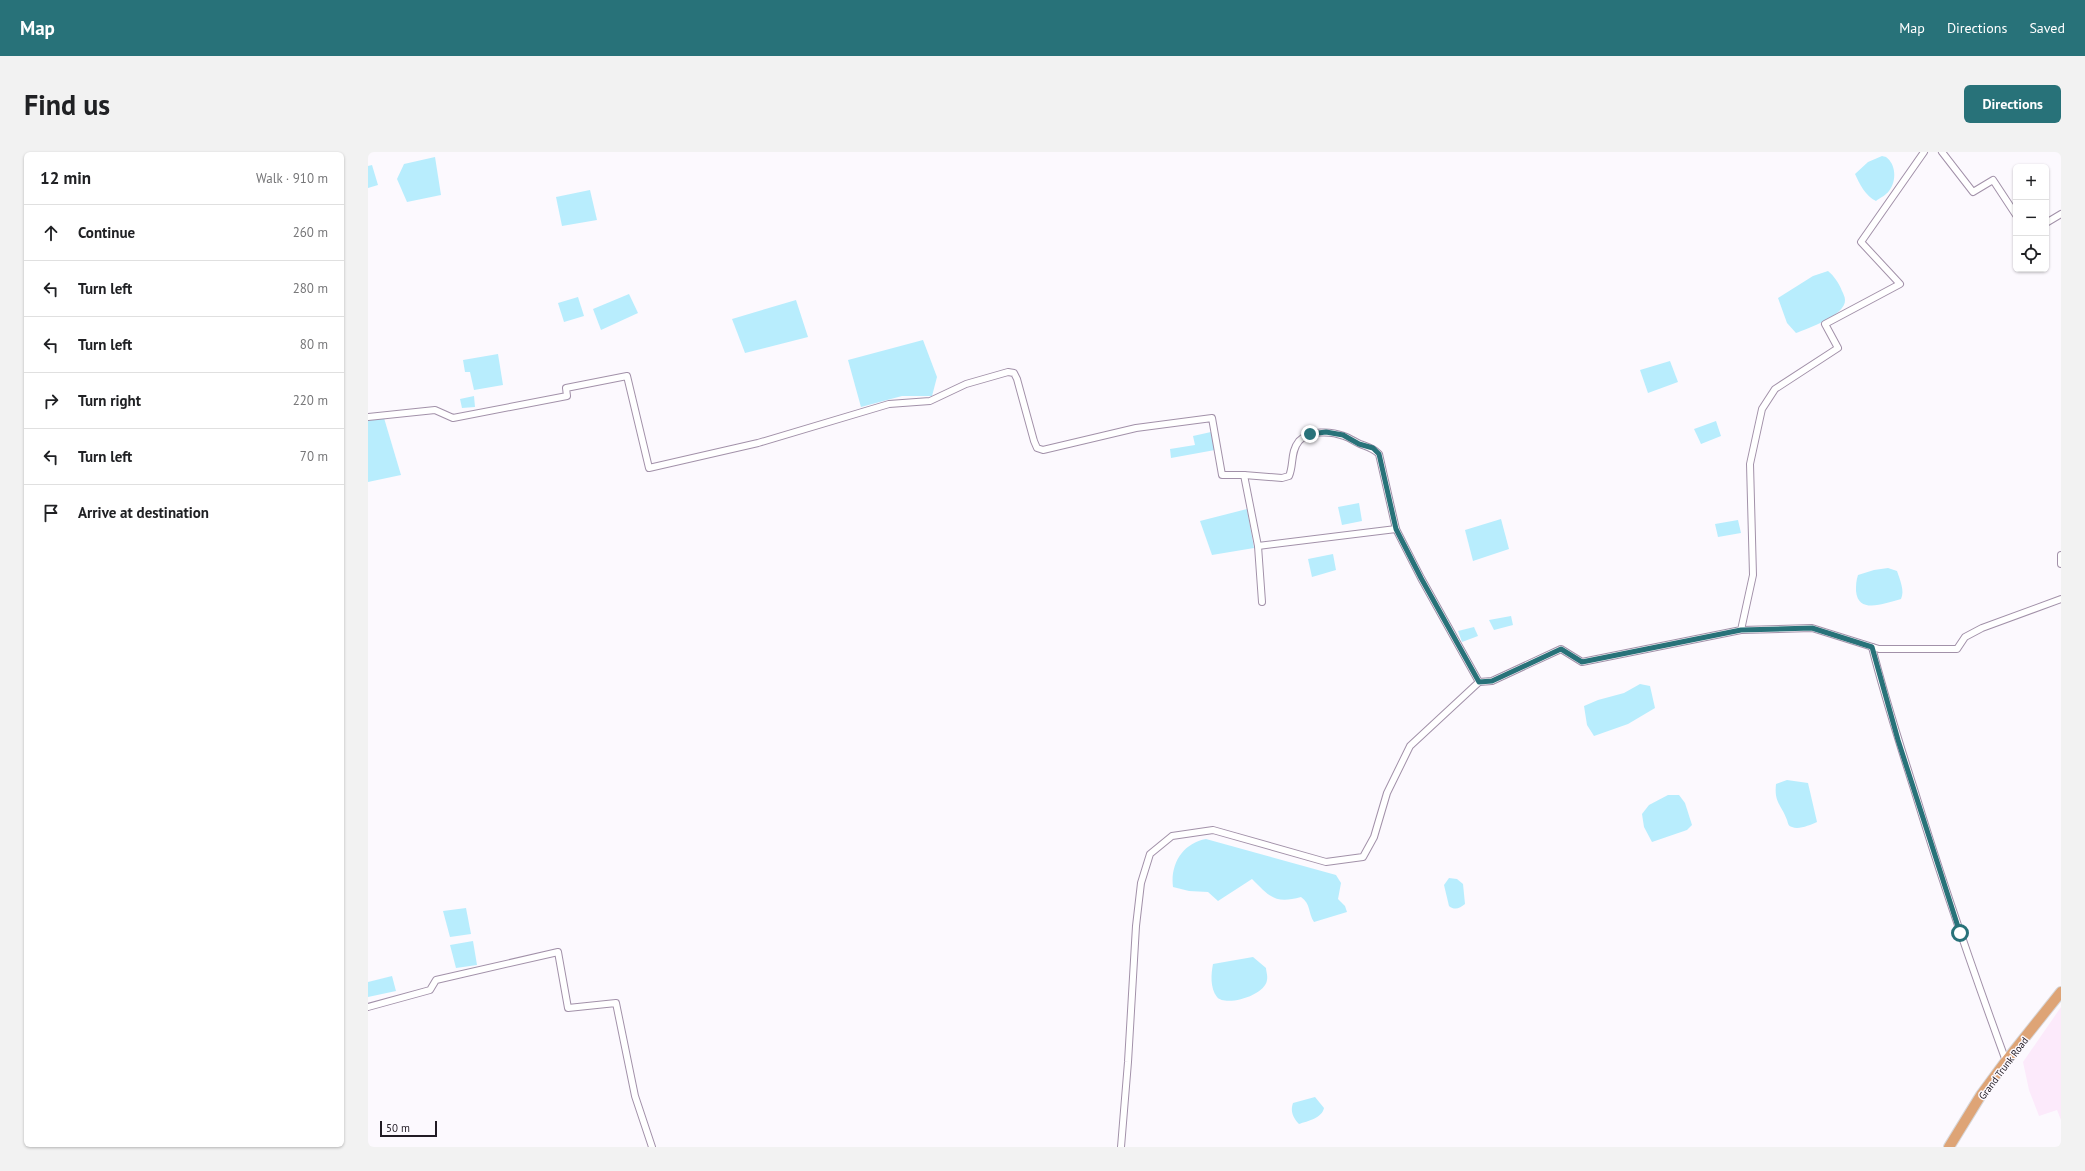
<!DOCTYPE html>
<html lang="en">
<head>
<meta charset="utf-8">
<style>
  body { margin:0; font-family:"PT Sans",sans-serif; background:#f2f2f2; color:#202124 }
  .controls { position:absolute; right:12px; top:12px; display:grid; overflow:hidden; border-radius:6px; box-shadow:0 1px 3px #0004 }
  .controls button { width:36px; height:36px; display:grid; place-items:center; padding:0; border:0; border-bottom:1px solid #e0e0e0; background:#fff; color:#202124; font:20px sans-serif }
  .scale { position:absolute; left:12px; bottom:10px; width:57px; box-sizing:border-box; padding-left:4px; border:2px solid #211b24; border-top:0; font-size:11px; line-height:14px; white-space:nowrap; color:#211b24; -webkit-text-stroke:3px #fcf9fe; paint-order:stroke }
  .stop { position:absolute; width:12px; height:12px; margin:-9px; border:3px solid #287279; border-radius:50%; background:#fff }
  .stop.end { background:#287279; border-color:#fff; box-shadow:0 1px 4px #0008 }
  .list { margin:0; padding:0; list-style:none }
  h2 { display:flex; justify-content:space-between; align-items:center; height:52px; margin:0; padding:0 16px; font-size:17px }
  h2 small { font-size:13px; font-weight:400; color:#757577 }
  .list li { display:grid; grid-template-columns:26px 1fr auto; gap:12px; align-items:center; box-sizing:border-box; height:56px; padding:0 16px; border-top:1px solid #e0e0e0 }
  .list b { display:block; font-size:15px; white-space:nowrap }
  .list em { font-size:13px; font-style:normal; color:#757577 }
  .icon { flex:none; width:22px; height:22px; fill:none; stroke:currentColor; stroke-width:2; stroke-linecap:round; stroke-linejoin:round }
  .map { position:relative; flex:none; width:1693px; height:995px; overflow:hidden; border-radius:6px }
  header { display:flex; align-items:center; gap:24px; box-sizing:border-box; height:56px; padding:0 20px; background:#287279; color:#fff }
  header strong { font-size:19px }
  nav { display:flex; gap:22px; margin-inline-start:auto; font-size:14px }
  .intro { display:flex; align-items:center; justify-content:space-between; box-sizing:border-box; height:96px; padding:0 24px }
  h1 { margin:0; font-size:28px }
  .button { padding:10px 18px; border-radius:6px; background:#287279; color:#fff; font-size:14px; font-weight:700 }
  main { display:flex; gap:24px; padding:0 24px }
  aside { flex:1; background:#fff; border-radius:6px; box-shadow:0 1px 3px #0004 }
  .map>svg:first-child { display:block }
</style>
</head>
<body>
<header>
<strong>Map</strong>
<nav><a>Map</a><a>Directions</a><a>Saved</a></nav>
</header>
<div class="intro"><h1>Find us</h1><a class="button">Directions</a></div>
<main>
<aside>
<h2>12 min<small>Walk · 910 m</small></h2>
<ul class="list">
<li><svg class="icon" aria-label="ahead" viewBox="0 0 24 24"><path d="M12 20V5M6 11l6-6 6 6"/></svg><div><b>Continue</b></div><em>260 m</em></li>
<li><svg class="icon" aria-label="left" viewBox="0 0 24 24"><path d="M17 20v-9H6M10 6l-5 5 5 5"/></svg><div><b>Turn left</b></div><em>280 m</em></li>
<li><svg class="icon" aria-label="left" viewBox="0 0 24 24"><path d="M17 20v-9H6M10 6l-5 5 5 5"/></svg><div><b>Turn left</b></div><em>80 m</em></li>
<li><svg class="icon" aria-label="right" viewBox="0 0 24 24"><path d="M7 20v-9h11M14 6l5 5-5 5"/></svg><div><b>Turn right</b></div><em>220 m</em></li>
<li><svg class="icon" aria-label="left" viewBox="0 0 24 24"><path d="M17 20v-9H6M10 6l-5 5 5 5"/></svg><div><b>Turn left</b></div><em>70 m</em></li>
<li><svg class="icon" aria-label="arrive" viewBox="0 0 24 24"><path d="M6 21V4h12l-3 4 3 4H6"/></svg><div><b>Arrive at destination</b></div></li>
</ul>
</aside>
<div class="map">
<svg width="1693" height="995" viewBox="0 0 1693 995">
  <rect width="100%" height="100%" fill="#fcf9fe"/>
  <path fill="#fceafb" d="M1693,855v113l-4,-10 -18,6 -10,-26 -6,-28z"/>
  <g fill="#b8edfd">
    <path d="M1514,4l4,1c10,7 11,24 3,34 -3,4 -9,7 -13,10 -10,-4 -17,-18 -21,-27l13,-12z"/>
    <path d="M67,5l6,38 -34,7 -10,-23 7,-15z"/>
    <path d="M4,13l6,20 -10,3v-22z"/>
    <path d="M222,38l7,30 -35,6 -6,-29z"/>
    <path d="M1460,119c6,5 11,12 14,20 1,2 3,6 3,9 1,15 -38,29 -49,33l-9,-10 -9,-25 35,-22z"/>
    <path d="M261,142l9,19 -37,17 -8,-21z"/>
    <path d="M210,145l6,19 -20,6 -6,-19z"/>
    <path d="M428,148l12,37 -63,16 -13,-34z"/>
    <path d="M555,188l14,37 -5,19h-30l-41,11 -13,-47z"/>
    <path d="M130,202l5,31 -29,5 -4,-18h-5l-2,-12z"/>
    <path d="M1302,209l8,21 -30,11 -8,-23z"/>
    <path d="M106,244l1,11 -13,1 -2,-9z"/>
    <path d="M16,266l17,57 -33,7v-62z"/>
    <path d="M1348,269l5,15 -20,8 -7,-15z"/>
    <path d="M843,280l4,18 -44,8 -1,-9 25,-4 -2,-9z"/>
    <path d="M991,351l3,18 -20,4 -4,-18z"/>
    <path d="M879,357l7,39 -42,7 -12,-34z"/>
    <path d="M1133,367l8,30 -36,12 -8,-31z"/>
    <path d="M1370,368l3,13 -23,4 -3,-13z"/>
    <path d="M965,402l3,16 -24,7 -4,-18z"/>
    <path d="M1520,416l9,3c3,9 8,20 4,28 -16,4 -43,16 -45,-8 0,-6 0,-10 2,-16l16,-5z"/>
    <path d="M1143,464l2,9 -19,5 -5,-10z"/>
    <path d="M1106,475l4,9 -16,6 -4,-11z"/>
    <path d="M1272,532l10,2 5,22 -27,16 -34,12 -7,-11 -3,-19 14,-6 26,-7z"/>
    <path d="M1419,628l21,3 9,39c-7,3 -18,8 -25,5 -4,-1 -4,-4 -5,-7 -6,-16 -13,-17 -11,-36z"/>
    <path d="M1300,643h11l6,8 7,22 -5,5 -35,12 -8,-15 -2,-13 7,-9z"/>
    <path d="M838,687l130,36 5,8 -3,16 7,7 2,6 -33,10c-6,-9 -3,-18 -13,-25 -26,7 -31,0 -49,-18l-34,22 -10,-9 -19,-1 -16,-4c-3,-23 10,-44 33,-48z"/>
    <path d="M1081,726l8,1 6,5 2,20c-5,4 -10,7 -16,2l-5,-21z"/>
    <path d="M98,756l5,26 -21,3 -7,-26z"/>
    <path d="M105,789l4,24 -21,3 -6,-23z"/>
    <path d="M885,805l13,11c0,3 2,8 1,12 -2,16 -42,27 -50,17 -7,-9 -6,-23 -4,-33z"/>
    <path d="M24,824l4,15 -28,6v-15z"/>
    <path d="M947,945l9,11c-2,10 -16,13 -25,16 -6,-6 -9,-13 -6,-21z"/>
  </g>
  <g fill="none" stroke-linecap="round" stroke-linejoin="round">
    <defs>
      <g id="minor">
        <path d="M1574,0l31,40 20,-12 23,35"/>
        <path d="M1678,71l15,-9"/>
        <path d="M0,265l67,-7 18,8 114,-22 -1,-8 61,-12 22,92 109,-25 131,-39 41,-3 36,-17 42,-12 6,1 3,6 17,62 3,7 6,2 93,-22 76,-10 10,57h22l14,71 138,-17 25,49 58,104"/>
        <path d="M876,323l38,3 7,-2c5,-11 1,-24 10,-35 10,-11 32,-10 45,-5 6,2 11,6 16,8 8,3 13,4 19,10l17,75"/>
        <path d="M890,394l4,56"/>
        <path d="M1693,403v9"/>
        <path d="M1373,478l71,-2 67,21h78l8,-12 17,-9 79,-29"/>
        <path d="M1504,495c12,48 27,95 42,142 28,92 59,182 92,272"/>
        <path d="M0,855l62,-17 6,-10 122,-28 10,56 48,-5 19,93 17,51"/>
        <path d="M753,995l7,-85 8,-136 5,-43 9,-29 22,-18 41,-6 113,32 37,-5 11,-20 13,-44 23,-47 69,-64 13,-1 69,-32 21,13 159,-32 12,-55 -3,-111 12,-55 13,-20 63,-41 -13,-24 75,-40 -39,-42 63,-90"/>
      </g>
      <path id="trunk" d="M1581,995l32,-52 25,-34 55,-69"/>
    </defs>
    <use href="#minor" stroke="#a291a9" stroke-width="8"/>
    <use href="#trunk" stroke="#d7d6d8" stroke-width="12"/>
    <use href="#minor" stroke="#fff" stroke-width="6"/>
    <use href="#trunk" stroke="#dea476" stroke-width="10"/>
  </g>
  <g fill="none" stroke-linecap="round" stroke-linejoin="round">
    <path stroke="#287279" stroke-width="5" d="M942,282l16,-2 17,3 16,9 14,4 6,6 17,75 25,49 58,104 13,-1 69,-32 21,13 159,-32 71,-2 60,19 26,93 62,193"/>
  </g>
  <g text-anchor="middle" stroke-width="3" stroke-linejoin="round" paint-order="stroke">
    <g font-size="10" fill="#211b24" stroke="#fcf9fe">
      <text transform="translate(1635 916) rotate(-53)" y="4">Grand Trunk Road</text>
    </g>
  </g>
</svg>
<div class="controls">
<button>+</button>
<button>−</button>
<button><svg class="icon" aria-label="locate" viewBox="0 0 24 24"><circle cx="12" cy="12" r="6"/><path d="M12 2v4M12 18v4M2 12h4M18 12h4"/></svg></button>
</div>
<div class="scale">50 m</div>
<div class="stop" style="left:1592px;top:781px"></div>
<div class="stop end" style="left:942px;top:282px"></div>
</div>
</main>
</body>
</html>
